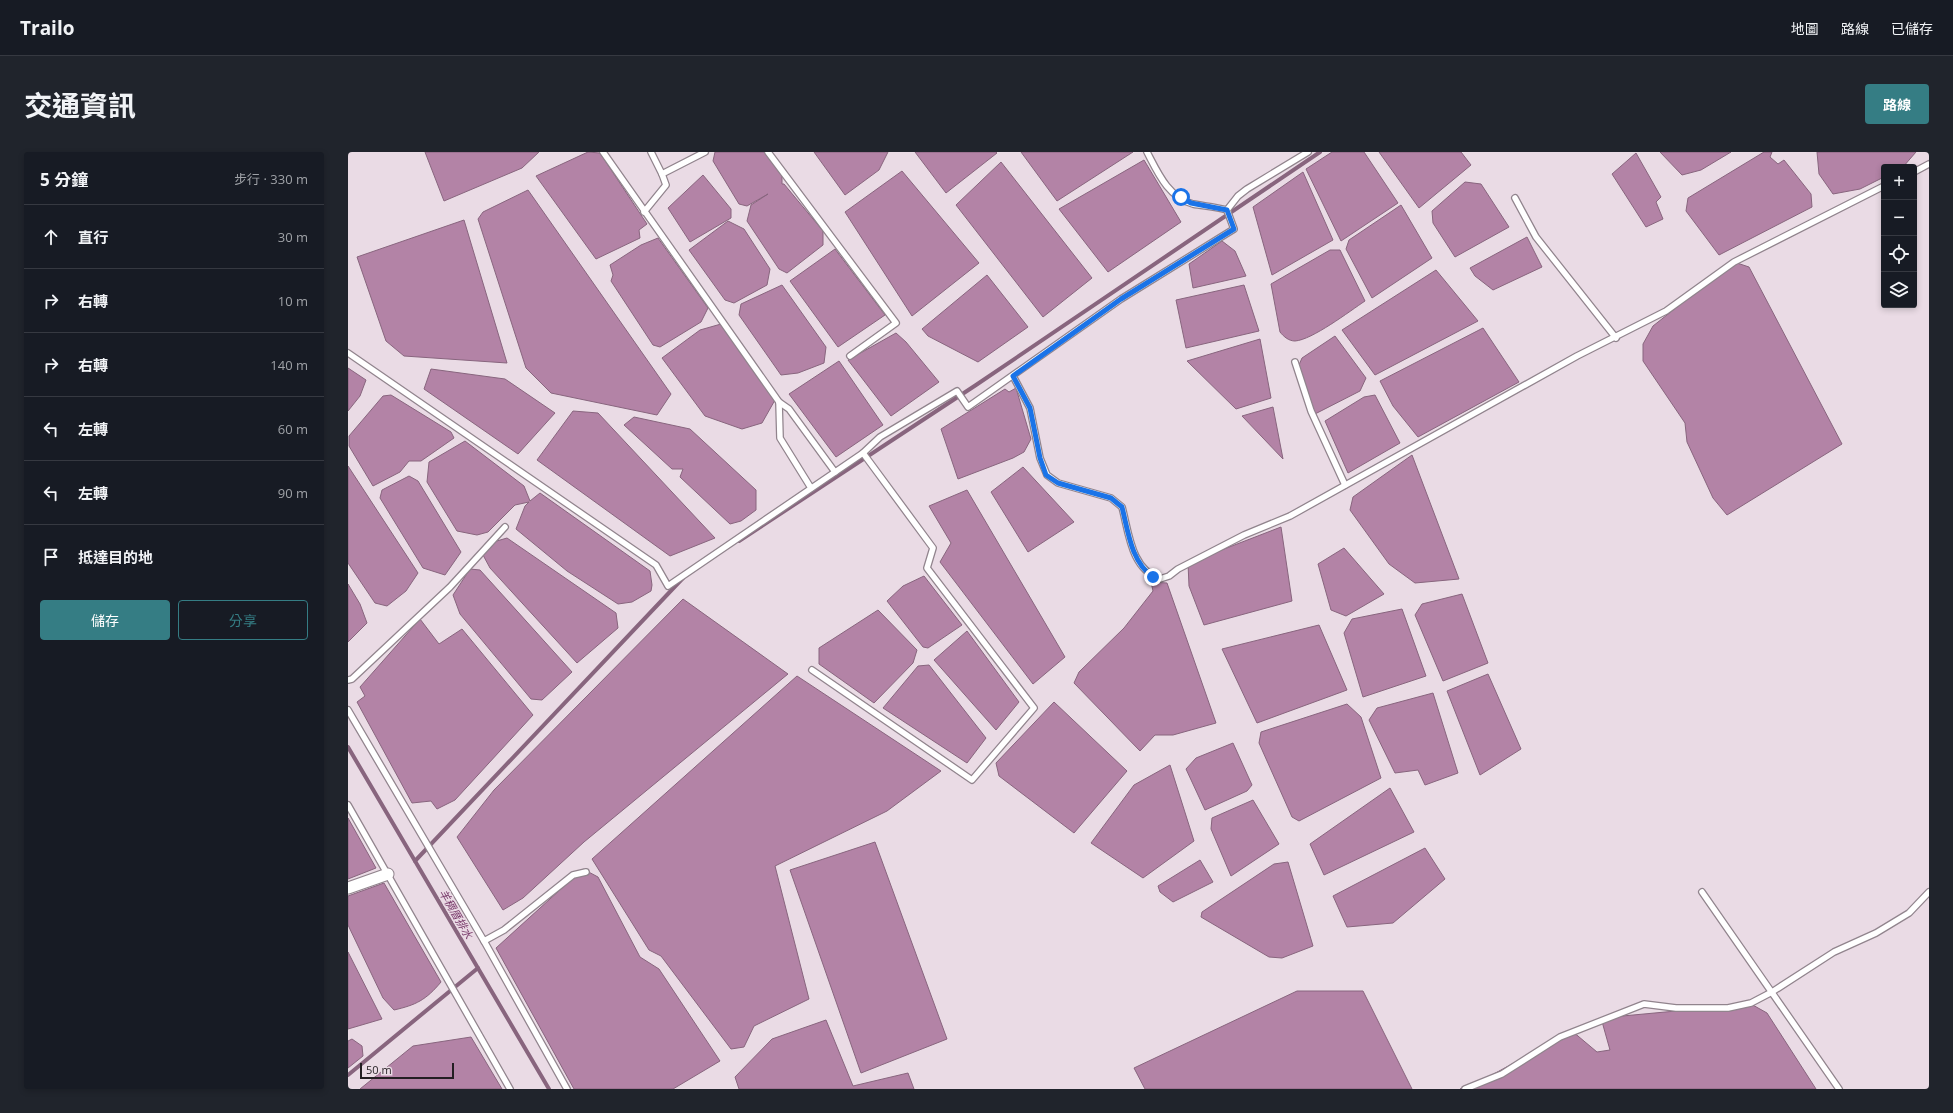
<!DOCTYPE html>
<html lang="zh-TW">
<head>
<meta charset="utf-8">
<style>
  body { margin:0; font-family:"Open Sans","Noto Sans TC",sans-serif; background:#20242c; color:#f1f3f6 }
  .controls { position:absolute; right:12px; top:12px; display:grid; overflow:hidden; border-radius:4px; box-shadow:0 2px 6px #0003 }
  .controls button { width:36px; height:36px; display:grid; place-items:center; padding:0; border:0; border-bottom:1px solid #363941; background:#171b24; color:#f1f3f6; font:20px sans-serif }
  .scale { position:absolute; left:12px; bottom:10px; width:94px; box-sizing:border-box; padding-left:4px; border:2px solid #231e22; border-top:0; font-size:11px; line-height:14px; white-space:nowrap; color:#231e22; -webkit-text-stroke:3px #eadbe5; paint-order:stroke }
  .stop { position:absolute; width:12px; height:12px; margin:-9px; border:3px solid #1a73e8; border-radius:50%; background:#fff }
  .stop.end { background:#1a73e8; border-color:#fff; box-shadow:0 1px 4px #0008 }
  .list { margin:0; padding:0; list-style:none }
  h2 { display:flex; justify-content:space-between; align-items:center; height:52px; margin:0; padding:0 16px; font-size:17px }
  h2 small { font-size:13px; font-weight:400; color:#9ea1a6 }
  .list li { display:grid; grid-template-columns:26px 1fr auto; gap:12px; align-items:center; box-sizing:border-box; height:64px; padding:0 16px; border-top:1px solid #363941 }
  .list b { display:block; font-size:15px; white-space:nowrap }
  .list em { font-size:13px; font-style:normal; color:#9ea1a6 }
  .actions { display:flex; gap:8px; padding:12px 16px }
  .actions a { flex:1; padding:9px 0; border:1px solid #357d84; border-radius:4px; text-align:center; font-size:14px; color:#357d84 }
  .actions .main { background:#357d84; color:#fff }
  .icon { flex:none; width:22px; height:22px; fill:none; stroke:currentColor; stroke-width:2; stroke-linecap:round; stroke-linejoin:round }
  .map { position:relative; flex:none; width:1581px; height:937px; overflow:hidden; border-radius:4px }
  header { display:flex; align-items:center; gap:24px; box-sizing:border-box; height:56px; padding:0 20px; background:#171b24; border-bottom:1px solid #363941 }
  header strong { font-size:19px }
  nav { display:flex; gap:22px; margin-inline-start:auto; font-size:14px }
  .intro { display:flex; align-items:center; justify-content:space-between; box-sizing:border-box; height:96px; padding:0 24px }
  h1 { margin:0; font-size:28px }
  .button { padding:10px 18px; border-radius:4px; background:#357d84; color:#fff; font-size:14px; font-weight:700 }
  main { display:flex; gap:24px; padding:0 24px }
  aside { flex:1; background:#171b24; border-radius:4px; box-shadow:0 2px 6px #0003 }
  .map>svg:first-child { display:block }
</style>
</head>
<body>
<header>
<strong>Trailo</strong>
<nav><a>地圖</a><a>路線</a><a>已儲存</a></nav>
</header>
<div class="intro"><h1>交通資訊</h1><a class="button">路線</a></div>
<main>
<aside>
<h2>5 分鐘<small>步行 · 330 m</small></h2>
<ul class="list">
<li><svg class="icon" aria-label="ahead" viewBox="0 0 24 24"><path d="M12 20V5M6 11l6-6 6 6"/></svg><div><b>直行</b></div><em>30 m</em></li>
<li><svg class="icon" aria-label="right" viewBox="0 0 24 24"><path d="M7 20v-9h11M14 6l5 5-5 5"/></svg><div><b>右轉</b></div><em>10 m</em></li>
<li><svg class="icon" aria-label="right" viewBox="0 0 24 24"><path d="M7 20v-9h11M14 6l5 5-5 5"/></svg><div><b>右轉</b></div><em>140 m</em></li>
<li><svg class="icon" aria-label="left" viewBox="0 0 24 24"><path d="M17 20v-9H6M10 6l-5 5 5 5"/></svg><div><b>左轉</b></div><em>60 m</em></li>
<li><svg class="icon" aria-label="left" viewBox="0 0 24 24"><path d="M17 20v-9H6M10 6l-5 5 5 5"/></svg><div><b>左轉</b></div><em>90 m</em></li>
<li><svg class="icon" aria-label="arrive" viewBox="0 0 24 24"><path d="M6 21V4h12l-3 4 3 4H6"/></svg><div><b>抵達目的地</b></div></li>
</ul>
<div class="actions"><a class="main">儲存</a><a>分享</a></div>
</aside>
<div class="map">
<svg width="1581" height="937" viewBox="0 0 1581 937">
  <rect width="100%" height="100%" fill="#eadbe5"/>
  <g fill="#b383a6" stroke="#88657e">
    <path d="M77,0h114l-17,16 -78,33z"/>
    <path d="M240,0l12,1 47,71 -8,6 1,8 -44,21 -60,-83z"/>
    <path d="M367,0h51l16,24v8h2l39,47v14l-36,28 -8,-4 -32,-48 4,-16 17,-11 -21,12 -8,-2 -26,-43z"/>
    <path d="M466,0h74l-9,18 -34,25z"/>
    <path d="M567,0h81l1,1 -51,40z"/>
    <path d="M673,0h112l-76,49z"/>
    <path d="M984,0h32l34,51 -57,38 -35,-72z"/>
    <path d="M1031,0h82l10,13 -52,43z"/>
    <path d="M1312,0h71l-30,18 -19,5z"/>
    <path d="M1416,0h8l-2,5 8,7 6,-4 27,34 1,13 -93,48 -33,-44 2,-13z"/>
    <path d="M1469,0h99l-13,15h-19v10l-24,12 -27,5 -14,-20z"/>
    <path d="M1288,1l25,44 -5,5 7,17 -17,8 -34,-53z"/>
    <path d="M796,8l37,62 -73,50 -49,-63z"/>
    <path d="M653,10l91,116 -49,39 -87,-112z"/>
    <path d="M554,19l77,92 -67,53 -67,-104z"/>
    <path d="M955,20l30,68 -61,35 -19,-68z"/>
    <path d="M355,23l28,34v9l-41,24 -22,-34z"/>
    <path d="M1117,30l16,2 28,43 -54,30 -22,-34 -1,-12z"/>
    <path d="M180,38l143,204 -14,21 -106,-22 -25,-25 -48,-149 5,-7z"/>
    <path d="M1053,53l31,53 -60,40 -26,-49 3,-9z"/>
    <path d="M116,68l43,143 -103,-7 -18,-15 -29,-84z"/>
    <path d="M380,69l16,8 26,40 -3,16 -33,18 -9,-3 -36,-50z"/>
    <path d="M1179,85l15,30 -49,23 -18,-14 -5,-8z"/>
    <path d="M310,86l50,70 -7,14 -41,25 -7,-2 -42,-64 2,-6 -3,-10 31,-20z"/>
    <path d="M874,89l13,10 11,25 -53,12 -4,-24z"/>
    <path d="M487,97l50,66 -47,32 -48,-66z"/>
    <path d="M982,98h10l25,51c-15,10 -53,39 -70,40 -6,0 -11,-4 -15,-9l-9,-48z"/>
    <path d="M1386,110l15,5 93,177 -115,71 -14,-17 -26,-56 -2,-19 -42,-62v-17l10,-18z"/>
    <path d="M1088,118l42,51 -103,54 -33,-45z"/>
    <path d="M639,123l41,52 -50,35 -50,-26 -6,-7z"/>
    <path d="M434,133l44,62 -2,16 -26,10 -17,2 -42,-60 2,-11z"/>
    <path d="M896,133l15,46 -73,17 -10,-48z"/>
    <path d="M373,172l54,76 -13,23 -20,6 -37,-13 -43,-58 38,-28z"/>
    <path d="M1135,176l36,54 -101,55 -25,-31 -13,-25z"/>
    <path d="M548,181l10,9 33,40 -48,34 -43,-56z"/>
    <path d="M987,184l31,42 -6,13 -47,24 -17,-43 6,-14z"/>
    <path d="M912,187l11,59 -35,11 -49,-48z"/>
    <path d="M491,209l44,64 -47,32 -47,-63z"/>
    <path d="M0,216l18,12 -6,16 -12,15z"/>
    <path d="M83,217l74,10 50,34 -37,41 -94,-65z"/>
    <path d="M668,236l15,51 -7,13 -11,6 -55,21 -17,-50 64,-40 4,3z"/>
    <path d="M43,243l60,37 3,6 -33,23h-12l-9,11 -27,14 -24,-40v-10l34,-40z"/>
    <path d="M1027,243l25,48 -52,30 -23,-52 39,-24z"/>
    <path d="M925,255l10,52 -41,-43z"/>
    <path d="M225,259l25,2 117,125 -45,18 -133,-96z"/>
    <path d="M286,265l56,12 66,61v20l-15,11 -11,3 -50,-47 3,-8h-11l-48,-44z"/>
    <path d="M117,289l59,45 6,15 10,-8 110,78 2,14 -1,6 -19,11 -14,2 -51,-33 -51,-42 9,-23 4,-4 -14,3 -27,27 -11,3 -20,-4 -30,-49 2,-20z"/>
    <path d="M1064,303l47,124 -44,4 -26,-19 -39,-54 3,-13z"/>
    <path d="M0,314l70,107 -12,18 -19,15 -12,-3 -27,-40z"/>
    <path d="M675,315l51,55 -46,30 -37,-60z"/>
    <path d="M61,324l9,5 43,71 -16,23 -22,-7 -43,-70 2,-8z"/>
    <path d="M619,338l98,167 -32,27 -93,-122 11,-19 -22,-37z"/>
    <path d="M933,375l11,74 -88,24 -15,-39 -1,-23z"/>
    <path d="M159,386l109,75 2,15 -41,35 -87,-95 -7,-13 7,-12z"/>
    <path d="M996,396l40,46 -38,22 -15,-6 -13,-46z"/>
    <path d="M122,417l10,1 92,102 -30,28 -11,-1 -71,-85 -7,-19z"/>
    <path d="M576,424l38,49 -34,23 -5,-1 -36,-46 16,-15z"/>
    <path d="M803,430l16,1 49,140 -43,12h-18l-15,16 -66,-68 5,-11 45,-44 29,-37z"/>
    <path d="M0,432l12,20 7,19 -19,19z"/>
    <path d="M1114,442l26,69 -45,18 -28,-66 7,-11z"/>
    <path d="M335,447l105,75 -204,168 -61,56 -20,12 -46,-73 37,-47z"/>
    <path d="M1054,457l24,67 -63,21 -19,-64 8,-14z"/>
    <path d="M530,458l39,40 -4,13 -39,40 -55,-39v-16z"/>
    <path d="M72,467l19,25 23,-15 71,86 -78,85 -18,9 -6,-8 -19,2 -55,-101 8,-6 -5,-9z"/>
    <path d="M971,473l28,65 -90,33 -35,-74z"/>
    <path d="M619,479l52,71 -23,28 -62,-70z"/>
    <path d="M581,513l57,73 -19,25 -84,-55 35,-42z"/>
    <path d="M1140,522l33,75 -41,26 -33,-84z"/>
    <path d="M449,524l144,95 -54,40 -112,55 34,133 -55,27 -10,21 -13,2 -70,-93 -12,-6 -57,-91z"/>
    <path d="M1085,541l25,80 -33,12 -7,-15 -23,3 -26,-53 8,-12z"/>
    <path d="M706,550l73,69 -53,62 -75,-57 -3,-13z"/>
    <path d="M999,552l14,13 20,61 -82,43 -7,-4 -33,-74 2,-11z"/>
    <path d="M885,591l19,42 -5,6 -42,19 -19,-41 10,-11z"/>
    <path d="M822,613l24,76 -51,37 -52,-35 43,-58z"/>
    <path d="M1042,636l24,44 -90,43 -14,-31z"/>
    <path d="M905,648l26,44 -48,32 -20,-47 1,-11z"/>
    <path d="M0,666l28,50 -28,11z"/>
    <path d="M527,690l72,197 -86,34 -71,-203z"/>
    <path d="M1077,696l20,31 -52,44 -46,4 -14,-31z"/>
    <path d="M852,708l13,22 -40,20 -13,-10 -2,-6z"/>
    <path d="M940,710l25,84 -31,12 -13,-1 -68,-40 1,-5 72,-48z"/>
    <path d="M235,717l15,8 42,80 19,12 61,92 -47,28h-99l-78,-141z"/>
    <path d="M36,731l57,99c-15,18 -25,23 -47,28l-11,-12 -35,-73v-29z"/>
    <path d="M0,800l34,67 -34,10z"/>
    <path d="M949,839h66l49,98h-267l-11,-21z"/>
    <path d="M1403,852l16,9 49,76h-356l21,-8 91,-50 25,21 13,-2 -9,-32z"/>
    <path d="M478,868l27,66 55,-13 6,16h-175l-4,-12 37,-38z"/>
    <path d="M123,885l31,52h-142l53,-43z"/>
    <path d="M4,887l10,7 1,10 -15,12v-27z"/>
  </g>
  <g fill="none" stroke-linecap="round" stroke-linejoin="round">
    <g stroke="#88657e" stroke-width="4">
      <path d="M391,389l237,-156 344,-233"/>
      <path d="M0,595l201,342"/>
      <path d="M67,709l268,-283"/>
      <path d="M0,923l130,-107"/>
    </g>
    <defs>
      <g id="lane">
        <path d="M255,0l176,250 1,36 31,50"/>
        <path d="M303,0l11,22"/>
        <path d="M420,0l128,171 -46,33"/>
        <path d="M799,0c11,21 21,45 46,52 11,2 23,3 34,6l11,-14 9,-7 61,-37"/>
        <path d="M1566,20l15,-8"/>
        <path d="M1167,46l21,39 80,101"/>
        <path d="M296,60l22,-27 -4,-11 43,-22"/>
        <path d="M0,201l308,212 12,21 195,-133 17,-16 77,-46 11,16 153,-108 113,-70 -7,-19"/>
        <path d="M947,210l16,49 34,74"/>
        <path d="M665,224l17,32 10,50 7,17 11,8 53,15 11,9c7,26 9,62 38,72l9,-3 9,-7 66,-34 46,-19 287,-160 89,-45 68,-49 150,-76"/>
        <path d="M431,250l10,7 46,63"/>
        <path d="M464,518l160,110 62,-72 -107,-140 6,-20 -70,-95"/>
        <path d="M0,528l4,-1 98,-92 55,-60"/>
        <path d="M0,558l136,231 83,148"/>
        <path d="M0,653l162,284"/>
        <path d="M1354,740l137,197"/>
        <path d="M136,789l20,-11 69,-55 13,-3"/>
        <path d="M1117,937l37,-15 58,-37 84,-33 32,4h52l23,-5 21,-11 62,-40 42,-19 33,-20 20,-21"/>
      </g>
      <path id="street" d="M0,736l40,-14"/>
    </defs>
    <use href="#lane" stroke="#91848d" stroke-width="8"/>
    <use href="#street" stroke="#91848d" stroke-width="13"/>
    <use href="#lane" stroke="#fff" stroke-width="5.5"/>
    <use href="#street" stroke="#fff" stroke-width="11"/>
  </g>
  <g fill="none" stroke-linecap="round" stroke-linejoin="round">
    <path stroke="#1a73e8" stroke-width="5" d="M805,425c-22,-15 -25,-46 -31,-70l-11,-9 -53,-15 -12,-8 -6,-17 -10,-50 -17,-32 108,-77 113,-70 -7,-19 -36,-7 -10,-6"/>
  </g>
  <g text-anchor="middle" stroke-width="3" stroke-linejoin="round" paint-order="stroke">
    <g font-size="11" font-style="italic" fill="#793b6b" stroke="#eadbe5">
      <text transform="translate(108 762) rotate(60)" y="4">羊稠厝排水</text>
    </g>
  </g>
</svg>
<div class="controls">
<button>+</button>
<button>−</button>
<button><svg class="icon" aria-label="locate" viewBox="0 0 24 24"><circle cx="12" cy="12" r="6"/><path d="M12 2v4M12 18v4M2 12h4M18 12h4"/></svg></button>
<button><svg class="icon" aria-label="layers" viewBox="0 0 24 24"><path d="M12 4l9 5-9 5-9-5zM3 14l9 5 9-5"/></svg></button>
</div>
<div class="scale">50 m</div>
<div class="stop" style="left:833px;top:45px"></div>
<div class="stop end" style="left:805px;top:425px"></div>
</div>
</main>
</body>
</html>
